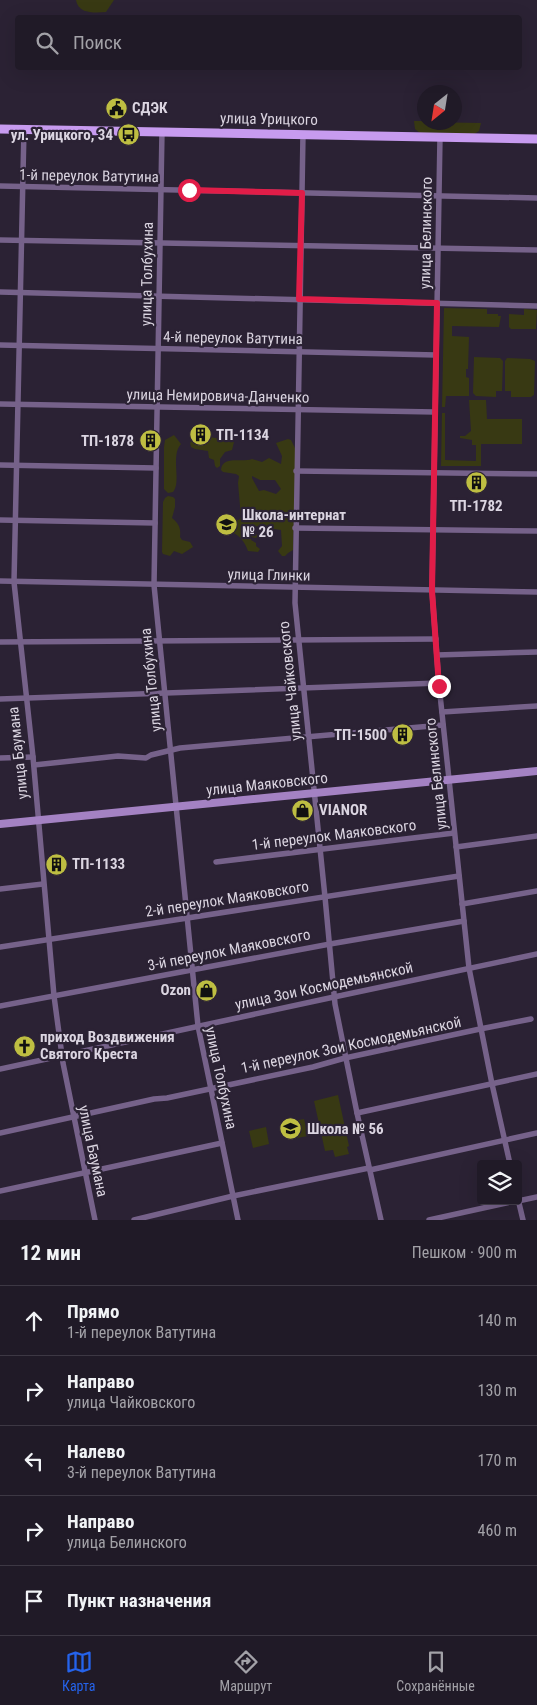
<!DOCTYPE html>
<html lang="ru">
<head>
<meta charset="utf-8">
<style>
  body { margin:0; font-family:"Roboto Condensed",sans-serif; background:#28232f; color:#f1f3f6 }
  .controls { position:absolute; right:15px; bottom:15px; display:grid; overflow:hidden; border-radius:5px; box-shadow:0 5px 20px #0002 }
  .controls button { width:45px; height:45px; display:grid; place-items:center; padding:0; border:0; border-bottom:1px solid #3d3844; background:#201a27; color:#f1f3f6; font:25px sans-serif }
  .compass { position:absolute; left:417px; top:85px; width:45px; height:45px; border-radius:50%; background:#201a27; box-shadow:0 5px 20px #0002; rotate:210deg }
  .stop { position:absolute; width:15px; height:15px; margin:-11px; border:4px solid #e11d48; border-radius:50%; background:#fff }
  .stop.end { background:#e11d48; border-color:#fff; box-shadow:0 1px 5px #0008 }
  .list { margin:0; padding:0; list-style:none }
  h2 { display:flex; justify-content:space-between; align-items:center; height:65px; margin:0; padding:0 20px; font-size:21px }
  h2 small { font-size:16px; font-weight:400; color:#a2a1a7 }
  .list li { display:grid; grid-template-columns:32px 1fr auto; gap:15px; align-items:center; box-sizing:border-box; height:70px; padding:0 20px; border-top:1px solid #3d3844 }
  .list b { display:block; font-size:19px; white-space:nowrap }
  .list p { margin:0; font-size:16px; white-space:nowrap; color:#a2a1a7 }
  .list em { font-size:16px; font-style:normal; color:#a2a1a7 }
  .icon { flex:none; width:28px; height:28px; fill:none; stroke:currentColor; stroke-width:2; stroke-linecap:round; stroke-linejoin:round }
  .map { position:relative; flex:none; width:537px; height:1220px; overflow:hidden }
  .search { position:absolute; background:#201a27; box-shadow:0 5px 20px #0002; left:15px; right:15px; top:15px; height:55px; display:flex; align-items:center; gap:12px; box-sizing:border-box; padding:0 18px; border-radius:5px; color:#a2a1a7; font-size:19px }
  .sheet { height:415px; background:#201a27 }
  nav { display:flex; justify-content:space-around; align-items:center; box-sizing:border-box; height:70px; border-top:1px solid #3d3844; background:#201a27; font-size:14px; color:#a2a1a7 }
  nav a { display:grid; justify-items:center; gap:2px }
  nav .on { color:#2563eb }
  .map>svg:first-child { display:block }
</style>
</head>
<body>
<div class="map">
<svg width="537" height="1220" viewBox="0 0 537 1220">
  <rect width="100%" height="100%" fill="#2b2234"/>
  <g fill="#383913" fill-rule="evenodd">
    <path d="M76,0h38l-8,12c-11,1 -28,2 -30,-12z"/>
    <path d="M414,121h10v1l57,1 -2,8 -5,3 -54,-1 -5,-4z"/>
    <path d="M444,308l43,1v5h11v2h3l-2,11 -47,-1v10l17,1 -1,32h-2v8l3,1v18h-23l-1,11h-3z"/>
    <path d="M524,309l13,1 -1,19h-25l-2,-2v-13l15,1z"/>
    <path d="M474,357l26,1 3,3 -1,30h-6v6l-20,-1 -3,-3z"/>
    <path d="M507,358l23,1 5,2 -1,34 -3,2h-20v-6h-6v-30z"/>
    <path d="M469,400h17l1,19h35v25h-41v22h-40l1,-53h3v47l31,1v-16h-4v-5l-12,-2v-2h5l6,-5z"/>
    <path d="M174,435l7,9c-11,12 1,38 -8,48l-5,1 -4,-4v-42l1,-7z"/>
    <path d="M195,437l7,2 8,-2 11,2 11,-1 2,4 -2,8 -7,2 -5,7v7l-3,2 -2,-2 -1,-6 -5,-2 -1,-7 -13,-2 -4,-2 -1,-4z"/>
    <path d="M288,439l3,1 5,10 -3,100 -5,3 -3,3h-3l-4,-5 4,-5 -1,-16 -26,-4 -3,2v2l6,6 -2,2 -5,-1v3l5,3v3l4,3 -2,3 -10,-1c-3,-9 -9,-17 -19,-20l-6,4 -7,-7 2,-4c8,0 13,-4 21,-4l2,-3 -3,-34 1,-7 -3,-2 -13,-2 -2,-2c1,-15 21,-7 31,-11l10,3 7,-4 12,6 1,-8 -6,-13zM252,476l8,4h15l6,9 -5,5 -12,-4 -5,1 -7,-13z"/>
    <path d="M168,496l5,1 2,2v8l-3,11c7,6 9,10 8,19l2,3 8,2 3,5 -11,7 -8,-3 -4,5 -7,-2 -1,-2 1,-50 2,-4z"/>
    <path d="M338,1095l11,51 -2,1 2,7 -14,3 -2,-7 -8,1 -11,-50z"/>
    <path d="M304,1119l4,17 -17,3 -3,-17z"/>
    <path d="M266,1127l3,17 -16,4 -4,-17z"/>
  </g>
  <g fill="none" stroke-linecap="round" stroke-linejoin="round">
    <g stroke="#76628a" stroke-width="5.5">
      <path d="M24,129l-10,453 19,175 21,239 9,67 32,157"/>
      <path d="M162,131l-8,454 44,441 40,194"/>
      <path d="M303,134l-8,469 30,294 10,107 22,109 24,107"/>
      <path d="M440,137l-8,454 7,94 30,283 23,116 18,80"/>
      <path d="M0,186l537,12"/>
      <path d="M0,240l537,10"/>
      <path d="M0,292l537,14"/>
      <path d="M0,345l436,10"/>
      <path d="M0,404l435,8"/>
      <path d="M0,465l156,3"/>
      <path d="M296,471l241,3"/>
      <path d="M0,520l155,3"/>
      <path d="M295,528l242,3"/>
      <path d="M0,581l537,11"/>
      <path d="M0,642l436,-3"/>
      <path d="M437,655l100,-3"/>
      <path d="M0,699l439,-16"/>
      <path d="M442,712l95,-6"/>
      <path d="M0,758l33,-1"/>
      <path d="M34,765l84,-9 28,2 5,-3 29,-7 263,-23"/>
      <path d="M456,847l81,-11"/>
      <path d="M216,862l238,-29"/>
      <path d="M0,889l43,-5"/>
      <path d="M462,904l75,-13"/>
      <path d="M0,947l459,-71"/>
      <path d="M0,1006l330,-62 134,-23"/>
      <path d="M0,1069l334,-72 203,-43"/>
      <path d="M357,1113l180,-39"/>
      <path d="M0,1133l154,-34 13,-1 146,-31 32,-9 135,-29 51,-10"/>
      <path d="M370,1170l167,-37"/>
      <path d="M0,1191l222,-48"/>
      <path d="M518,1199l5,21"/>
      <path d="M518,1201l19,-4"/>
      <path d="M134,1220l99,-24 136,-28"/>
      <path d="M429,1220l86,-19"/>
    </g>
    <path stroke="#a482c3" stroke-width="8" d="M0,824l537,-53"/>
    <path stroke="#c79bef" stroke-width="9" d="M0,129l537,10"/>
  </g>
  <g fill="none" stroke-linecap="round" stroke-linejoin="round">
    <path stroke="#e11d48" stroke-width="6" d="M189,190l113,3 -3,106 138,4 -5,288 7,95"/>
  </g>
  <defs>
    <symbol id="civic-disc" viewBox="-11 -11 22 22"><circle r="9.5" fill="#bebe42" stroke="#2b2234"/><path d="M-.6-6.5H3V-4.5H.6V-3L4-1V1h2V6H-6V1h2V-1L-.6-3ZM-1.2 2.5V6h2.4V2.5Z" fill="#111"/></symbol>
    <symbol id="bus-disc" viewBox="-11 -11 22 22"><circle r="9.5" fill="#bebe42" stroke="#2b2234"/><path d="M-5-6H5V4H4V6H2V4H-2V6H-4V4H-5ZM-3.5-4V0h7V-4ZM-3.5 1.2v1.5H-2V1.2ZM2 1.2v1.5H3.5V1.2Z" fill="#111"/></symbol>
    <symbol id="building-disc" viewBox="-11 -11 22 22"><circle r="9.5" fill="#bebe42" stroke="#2b2234"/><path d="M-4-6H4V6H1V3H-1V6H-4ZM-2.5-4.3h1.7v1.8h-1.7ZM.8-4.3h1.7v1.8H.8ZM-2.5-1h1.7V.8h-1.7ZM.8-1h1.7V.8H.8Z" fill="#111"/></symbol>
    <symbol id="school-disc" viewBox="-11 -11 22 22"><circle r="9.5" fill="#bebe42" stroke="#2b2234"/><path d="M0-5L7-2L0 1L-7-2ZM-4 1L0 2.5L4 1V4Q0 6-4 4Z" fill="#111"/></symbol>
    <symbol id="shop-disc" viewBox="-11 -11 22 22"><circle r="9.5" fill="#bebe42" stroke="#2b2234"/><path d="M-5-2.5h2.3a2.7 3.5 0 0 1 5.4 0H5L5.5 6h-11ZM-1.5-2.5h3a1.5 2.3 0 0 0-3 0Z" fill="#111"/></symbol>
    <symbol id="church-disc" viewBox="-11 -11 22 22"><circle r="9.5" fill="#bebe42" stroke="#2b2234"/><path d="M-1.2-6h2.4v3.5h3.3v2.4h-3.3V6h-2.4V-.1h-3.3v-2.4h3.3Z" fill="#111"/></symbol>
  </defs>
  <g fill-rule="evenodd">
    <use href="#civic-disc" x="104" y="96" width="25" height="25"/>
    <use href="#bus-disc" x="116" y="122" width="25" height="25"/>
    <use href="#building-disc" x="188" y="422" width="25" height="25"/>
    <use href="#building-disc" x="138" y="428" width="25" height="25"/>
    <use href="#building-disc" x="464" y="470" width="25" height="25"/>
    <use href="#school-disc" x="214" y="512" width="25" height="25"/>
    <use href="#building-disc" x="390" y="722" width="25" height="25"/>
    <use href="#shop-disc" x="290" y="798" width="25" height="25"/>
    <use href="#building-disc" x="44" y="852" width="25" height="25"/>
    <use href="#shop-disc" x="194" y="978" width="25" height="25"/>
    <use href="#church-disc" x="12" y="1034" width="25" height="25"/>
    <use href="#school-disc" x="278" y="1116" width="25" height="25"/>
  </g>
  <g text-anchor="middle" stroke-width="4.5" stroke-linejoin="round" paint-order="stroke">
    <g font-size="15" font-weight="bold" fill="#dbd5e1" stroke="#2b2234" text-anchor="start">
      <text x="132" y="113">СДЭК</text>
      <text x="113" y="140" text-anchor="end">ул. Урицкого, 34</text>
      <text x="216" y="440">ТП-1134</text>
      <text x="134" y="446" text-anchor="end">ТП-1878</text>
      <text x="476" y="511" text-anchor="middle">ТП-1782</text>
      <text x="242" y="520">Школа-интернат<tspan x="242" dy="17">№ 26</tspan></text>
      <text x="387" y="740" text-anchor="end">ТП-1500</text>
      <text x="319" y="815">VIANOR</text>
      <text x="72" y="869">ТП-1133</text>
      <text x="191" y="995" text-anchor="end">Ozon</text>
      <text x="40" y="1042">приход Воздвижения<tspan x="40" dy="17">Святого Креста</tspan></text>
      <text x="307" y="1134">Школа № 56</text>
    </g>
    <g font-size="15" fill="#dbd5e1" stroke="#2b2234">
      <text transform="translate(269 119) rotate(1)" y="5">улица Урицкого</text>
      <text transform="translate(89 176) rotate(1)" y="5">1-й переулок Ватутина</text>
      <text transform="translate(426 233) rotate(-89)" y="5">улица Белинского</text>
      <text transform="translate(147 274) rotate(-89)" y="5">улица Толбухина</text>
      <text transform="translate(233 338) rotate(1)" y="5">4-й переулок Ватутина</text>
      <text transform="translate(218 396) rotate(1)" y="5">улица Немировича-Данченко</text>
      <text transform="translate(269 575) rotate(1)" y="5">улица Глинки</text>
      <text transform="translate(151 680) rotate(-96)" y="5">улица Толбухина</text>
      <text transform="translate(290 681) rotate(-96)" y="5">улица Чайковского</text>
      <text transform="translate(18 753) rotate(-96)" y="5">улица Баумана</text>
      <text transform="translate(436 774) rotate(-96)" y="5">улица Белинского</text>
      <text transform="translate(267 784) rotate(-6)" y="5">улица Маяковского</text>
      <text transform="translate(334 835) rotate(-7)" y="5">1-й переулок Маяковского</text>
      <text transform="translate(227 899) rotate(-9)" y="5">2-й переулок Маяковского</text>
      <text transform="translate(229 950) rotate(-11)" y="5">3-й переулок Маяковского</text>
      <text transform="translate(324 986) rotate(-12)" y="5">улица Зои Космодемьянской</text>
      <text transform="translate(351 1045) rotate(-12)" y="5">1-й переулок Зои Космодемьянской</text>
      <text transform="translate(221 1078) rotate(78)" y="5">улица Толбухина</text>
      <text transform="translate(93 1151) rotate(78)" y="5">улица Баумана</text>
    </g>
  </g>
</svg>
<div class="controls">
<button><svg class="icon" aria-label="layers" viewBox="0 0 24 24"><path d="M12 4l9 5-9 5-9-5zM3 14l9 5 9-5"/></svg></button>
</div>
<svg class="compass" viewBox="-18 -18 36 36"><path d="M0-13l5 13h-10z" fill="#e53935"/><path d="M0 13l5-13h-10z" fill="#a2a1a7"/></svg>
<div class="stop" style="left:189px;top:190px"></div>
<div class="stop end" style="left:439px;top:686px"></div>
<div class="search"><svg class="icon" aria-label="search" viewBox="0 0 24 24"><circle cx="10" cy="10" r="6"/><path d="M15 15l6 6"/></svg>Поиск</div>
</div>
<section class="sheet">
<h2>12 мин<small>Пешком · 900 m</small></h2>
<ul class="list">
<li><svg class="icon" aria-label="ahead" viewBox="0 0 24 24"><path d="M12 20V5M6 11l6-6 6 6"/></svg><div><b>Прямо</b><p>1-й переулок Ватутина</p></div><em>140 m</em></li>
<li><svg class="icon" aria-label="right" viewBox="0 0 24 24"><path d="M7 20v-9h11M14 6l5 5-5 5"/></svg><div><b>Направо</b><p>улица Чайковского</p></div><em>130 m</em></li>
<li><svg class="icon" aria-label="left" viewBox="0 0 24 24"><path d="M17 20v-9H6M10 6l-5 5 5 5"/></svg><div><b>Налево</b><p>3-й переулок Ватутина</p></div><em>170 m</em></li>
<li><svg class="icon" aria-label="right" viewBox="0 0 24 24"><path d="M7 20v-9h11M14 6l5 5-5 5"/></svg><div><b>Направо</b><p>улица Белинского</p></div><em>460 m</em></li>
<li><svg class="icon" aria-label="arrive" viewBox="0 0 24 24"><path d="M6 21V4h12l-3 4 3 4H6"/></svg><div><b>Пункт назначения</b></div></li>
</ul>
</section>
<nav>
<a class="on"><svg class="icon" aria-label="map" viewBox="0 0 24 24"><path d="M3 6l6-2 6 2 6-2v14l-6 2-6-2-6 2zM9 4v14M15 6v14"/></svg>Карта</a>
<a><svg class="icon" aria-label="directions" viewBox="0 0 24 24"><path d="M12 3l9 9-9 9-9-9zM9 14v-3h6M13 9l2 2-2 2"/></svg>Маршрут</a>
<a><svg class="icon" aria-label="saved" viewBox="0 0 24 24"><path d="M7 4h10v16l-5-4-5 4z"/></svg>Сохранённые</a>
</nav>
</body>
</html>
